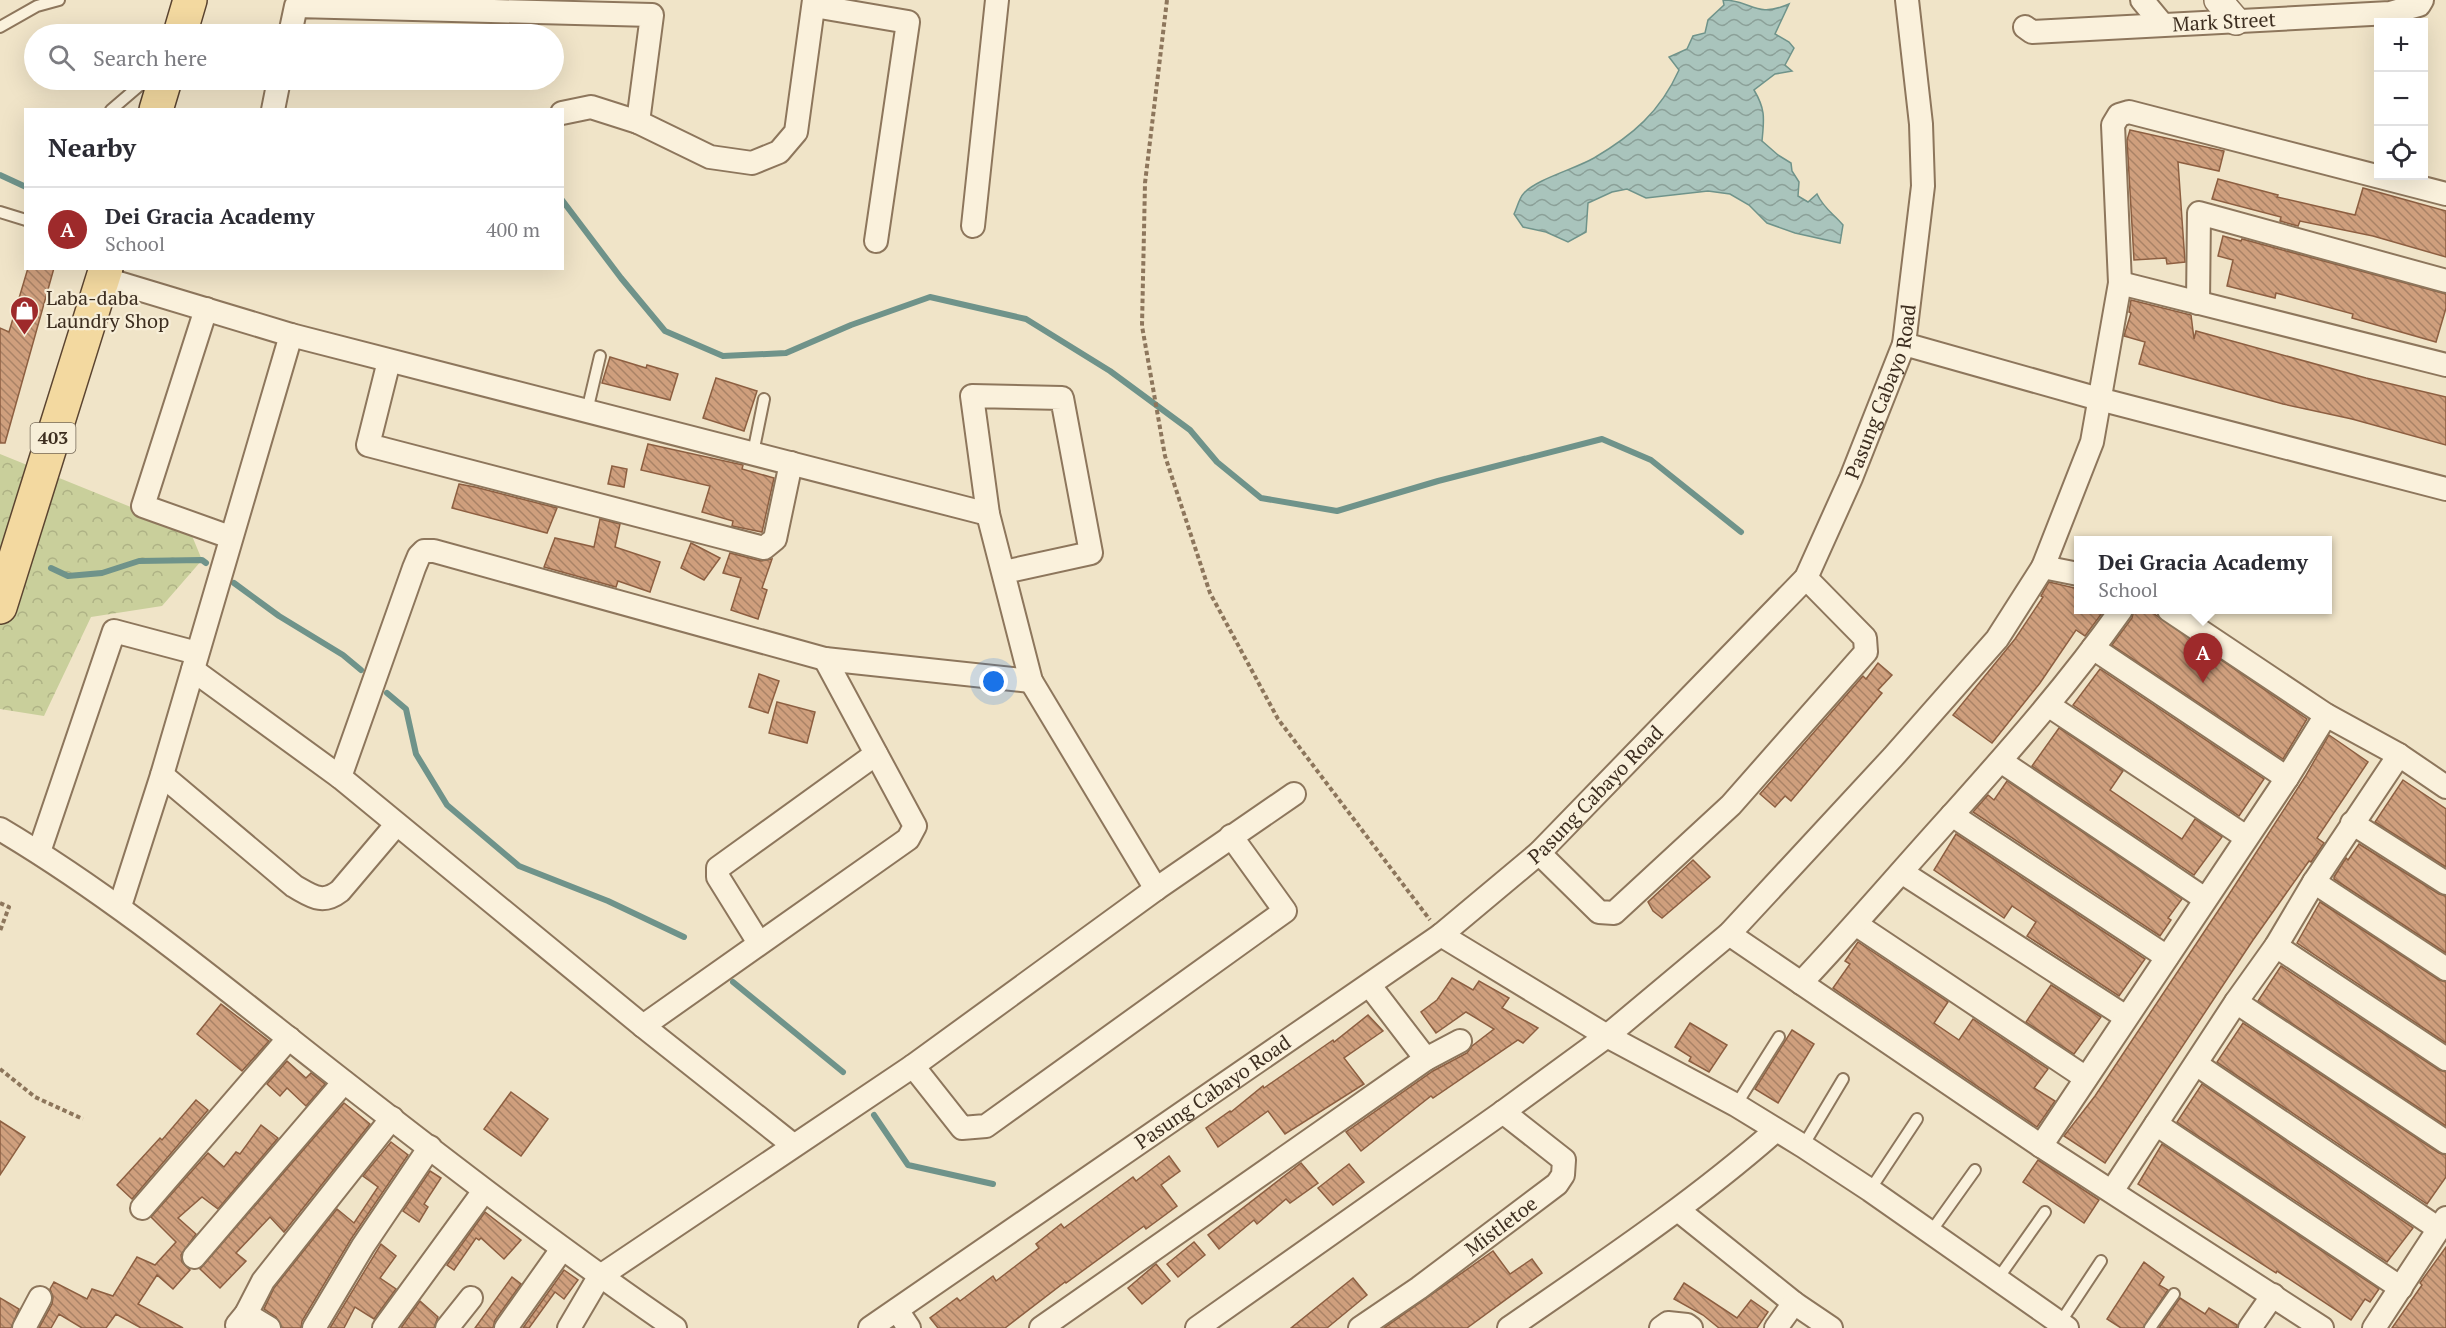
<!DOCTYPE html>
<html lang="en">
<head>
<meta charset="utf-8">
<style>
  body { margin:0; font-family:"PT Serif",serif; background:#f2f2f3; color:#2b2b33 }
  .controls { position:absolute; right:18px; top:18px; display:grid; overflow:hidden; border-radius:0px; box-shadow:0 6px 24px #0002 }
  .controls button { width:54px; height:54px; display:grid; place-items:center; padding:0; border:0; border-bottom:2px solid #e1e1e2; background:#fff; color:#2b2b33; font:30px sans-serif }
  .you { position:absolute; left:994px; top:682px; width:21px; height:21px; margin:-15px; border:4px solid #fff; border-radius:50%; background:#1a73e8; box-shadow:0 0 0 9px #1a73e833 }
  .badge { display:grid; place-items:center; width:39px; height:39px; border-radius:50%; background:#9e2a2b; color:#fff; font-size:20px; font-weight:700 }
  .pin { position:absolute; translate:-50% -50px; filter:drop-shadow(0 2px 3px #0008) }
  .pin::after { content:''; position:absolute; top:32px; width:21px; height:18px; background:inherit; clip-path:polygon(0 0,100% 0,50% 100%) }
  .popup { position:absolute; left:2074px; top:536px; width:258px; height:78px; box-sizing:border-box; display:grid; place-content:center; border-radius:0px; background:#fff; filter:drop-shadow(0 2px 4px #0005); font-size:20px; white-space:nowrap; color:#7c7c81 }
  .popup b { font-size:22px; color:#2b2b33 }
  .popup::after { content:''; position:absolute; left:50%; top:100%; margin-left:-12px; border:12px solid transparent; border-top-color:#fff }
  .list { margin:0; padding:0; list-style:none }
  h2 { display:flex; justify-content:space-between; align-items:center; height:78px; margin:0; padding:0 24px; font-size:26px }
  h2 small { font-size:20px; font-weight:400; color:#7c7c81 }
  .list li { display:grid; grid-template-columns:39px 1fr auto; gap:18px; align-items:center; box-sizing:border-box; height:84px; padding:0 24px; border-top:2px solid #e1e1e2 }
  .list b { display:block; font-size:22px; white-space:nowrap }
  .list p { margin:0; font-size:20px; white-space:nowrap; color:#7c7c81 }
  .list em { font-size:20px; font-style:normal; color:#7c7c81 }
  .icon { flex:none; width:33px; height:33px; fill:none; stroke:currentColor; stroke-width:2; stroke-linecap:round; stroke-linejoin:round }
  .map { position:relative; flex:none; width:2446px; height:1328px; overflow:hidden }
  .search { position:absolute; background:#fff; box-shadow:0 6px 24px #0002; left:24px; top:24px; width:540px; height:66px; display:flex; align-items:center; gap:15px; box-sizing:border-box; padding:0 21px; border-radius:33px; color:#7c7c81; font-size:22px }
  .panel { position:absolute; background:#fff; box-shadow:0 6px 24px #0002; left:24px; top:108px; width:540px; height:162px; border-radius:0px }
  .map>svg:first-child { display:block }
</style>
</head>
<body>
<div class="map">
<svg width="2446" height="1328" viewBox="0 0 2446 1328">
  <defs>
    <pattern id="forest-crowns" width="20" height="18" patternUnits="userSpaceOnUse" patternTransform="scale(1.5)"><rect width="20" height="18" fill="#c9cf9b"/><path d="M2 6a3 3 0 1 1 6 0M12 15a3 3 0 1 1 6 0" fill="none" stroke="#aeb285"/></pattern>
    <pattern id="water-waves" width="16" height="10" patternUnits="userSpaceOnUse" patternTransform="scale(1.5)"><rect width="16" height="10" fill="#a9c4bc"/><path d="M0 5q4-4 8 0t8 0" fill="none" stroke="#8ba098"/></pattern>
    <pattern id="building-back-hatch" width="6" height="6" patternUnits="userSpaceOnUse" patternTransform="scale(1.5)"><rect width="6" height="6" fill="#cf9f7d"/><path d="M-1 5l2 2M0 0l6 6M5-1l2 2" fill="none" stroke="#a98266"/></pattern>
  </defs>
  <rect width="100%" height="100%" fill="#f0e4c8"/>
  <path fill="url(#forest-crowns)" d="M0,454l190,77 12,29 -40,46 -71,11 -47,99 -44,-7z"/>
  <path fill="url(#water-waves)" stroke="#6f938a" stroke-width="1.5" d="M1723,0c29,0 32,19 66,4l-14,30 14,8 5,6 -9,17 7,6 -17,3 -21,16c12,20 10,29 8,51l16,14 13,8 1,8 7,11 -1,14 10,6 9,-8c7,15 16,19 26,31l-3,18 -45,-10 -28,-10 -18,-18 -19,-11 -22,-3 -62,7 -19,-9 -15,3 -24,11 -2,29 -18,10 -22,-10 -23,-5 -9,-13c3,-6 5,-16 10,-21 13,-14 51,-24 70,-35 39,-23 66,-46 85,-88l-10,-13 18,-8 6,-13 12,-3 3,-13 16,-15z"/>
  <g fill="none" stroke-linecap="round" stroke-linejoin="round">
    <g stroke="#6f938a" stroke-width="6">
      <path d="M0,175l26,12"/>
      <path d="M562,200l59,78 44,53 58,25 63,-3 65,-28 79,-28 96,22 84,52 80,59 27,32 44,36 76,13 101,-30 164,-42 49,21 90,72"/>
      <path d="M51,568l17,8 34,-3 37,-12 63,-1 4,3"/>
      <path d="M234,583l45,33 64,39 18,15"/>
      <path d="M387,693l19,16 10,45 31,51 72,61 89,35 76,36"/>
      <path d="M733,982l110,90"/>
      <path d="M874,1115l34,50 85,19"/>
    </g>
  </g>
  <g fill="url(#building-back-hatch)" stroke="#8d5f41" stroke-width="1.5">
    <path d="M2130,130l94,21 -5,20 -41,-9 7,100 -18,2 -1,-6 -32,2 -7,-120z"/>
    <path d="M2218,179l60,16 -1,2 78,18 8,-27 83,23v46l-73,-21 -73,-15 -2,5 -18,-5 1,-4 -69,-18z"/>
    <path d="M2223,236l18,5 1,-2 204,55v14l-10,34 -84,-24 1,-4 -77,-21 -1,5 -48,-12 6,-26 -15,-4z"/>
    <path d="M28,268h26l-49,175h-5v-115l9,4z"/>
    <path d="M2131,300l60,15 3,24 2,-8 170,47 80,19v48l-94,-26 -69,-15 -144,-40 6,-22 -21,-6 7,-23 -2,-1z"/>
    <path d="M610,357l36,11 1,-3 31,9 -8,26 -68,-17z"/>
    <path d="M716,378l41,13 -13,40 -41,-13z"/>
    <path d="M648,444l95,21 -1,4 32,9 -12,54 -30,-6 1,-5 -31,-9 8,-26 -69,-16z"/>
    <path d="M612,466l15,3 -3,18 -16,-3z"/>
    <path d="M459,484l16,3 82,21 -10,25 -95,-25z"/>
    <path d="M600,519l20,5 -5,23 45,15 -10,30 -32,-11 -2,6 -72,-20 11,-29 39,9z"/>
    <path d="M691,543l29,15 -16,22 -23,-12z"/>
    <path d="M730,553l31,8 11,-2 -10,29 5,2 -9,29 -27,-9 10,-32 -18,-5z"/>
    <path d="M2049,582l30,7v20h26l-20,27 -9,-6 -36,53 -48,60 -39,-28 62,-76 28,-42 -2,-1z"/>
    <path d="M2134,609h13l160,110 -24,40 -171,-114 20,-27z"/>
    <path d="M1878,663l14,12 -14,15 4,3 -91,108 -6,-5 -10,11 -15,-13 103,-118 3,3z"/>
    <path d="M2100,669l164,110 -25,37 -166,-111z"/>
    <path d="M759,674l20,7 -11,32 -19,-6z"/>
    <path d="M777,702l38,10 -8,31 -38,-10z"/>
    <path d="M2059,728l64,43 -13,19 72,49 13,-20 27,18 -28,38 -162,-109z"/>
    <path d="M2329,735l39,27 -51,76 7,5 -13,19 -2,-1 -56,79 -148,223 -41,-27 31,-40 133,-200 77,-119z"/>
    <path d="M2403,780l43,29v58l-71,-45z"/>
    <path d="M2007,781l175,118 -14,19 3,2 -11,16 -187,-124 15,-17 6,5z"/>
    <path d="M1956,834l189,125 -26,37 -92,-60 9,-14 -24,-16 -8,12 -70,-48z"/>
    <path d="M2359,844l80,50 7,2v57l-112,-74v-2l12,-19 2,2z"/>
    <path d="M1693,860l17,17 -48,41 -9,-7 -5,-9z"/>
    <path d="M2320,902l119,78 7,2v61l-149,-100z"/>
    <path d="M1858,942l90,60 -14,21 25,17 14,-21 75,50 -14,19 21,13 -18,26 -204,-139 17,-24 -5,-3z"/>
    <path d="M2281,966l158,104 7,2v54l-188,-125z"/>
    <path d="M1452,978l21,12 6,-9 30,17 -7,10 36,20 -15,15 -5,-3 -85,58 -2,-2 -70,55 -15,-19 87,-61 34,-18 5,-7 22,-17 -28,-17 -30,21 -15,-21 16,-12z"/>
    <path d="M2051,985l50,32 -27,37 -48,-32z"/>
    <path d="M221,1004l48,37 -27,30 -45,-37z"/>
    <path d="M1368,1015l15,16 -39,27 20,26 -79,50 -17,-23 -50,36 -12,-19 24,-17 1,1 32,-26 1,2 69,-48 1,2z"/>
    <path d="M1690,1023l37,22 -18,27 -20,-11 2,-4 -16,-10z"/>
    <path d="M2243,1023l196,130 7,2v22l-19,27 -210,-142z"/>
    <path d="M1792,1030l22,14 -36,59 -23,-14z"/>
    <path d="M287,1061l19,17 5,-5 14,11 -19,22 -19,-18 -7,8 -13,-12z"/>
    <path d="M2202,1084l211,144 -26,34 -210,-140z"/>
    <path d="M511,1092l37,27 -27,37 -37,-27z"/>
    <path d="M196,1100l12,10 -76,89 -15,-14 43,-47 2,2z"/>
    <path d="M344,1103l26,21 -86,108 -14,-15 -34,36 10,8 -26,27 -20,-19z"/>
    <path d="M0,1121l25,16 -25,38z"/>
    <path d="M261,1125l17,13 -60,71 -16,-12 -24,21 18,16 -15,21 1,7 8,8 -17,19 -16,-14 -19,29 45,24h-42l-25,-14 -10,14h-24l-23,-14 -8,14h-12l13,-24 1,-7 -3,-8 4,-7 33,17 5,-10 21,7 24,-39 18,8 21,-23 -25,-25 57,-64 16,14 12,-15 4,2z"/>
    <path d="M391,1142l17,13 -57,84 -49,82 -1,7h-19l-6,-11 -12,-8 10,-21 63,-79 17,14 24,-36 -15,-11z"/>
    <path d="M2162,1144l217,145 -9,13 -5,-3 -14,21 -74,-49 -1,2 -138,-89z"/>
    <path d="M1169,1156l11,15 -19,14 16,21 -31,23 -2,-3 -78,57 -1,-1 -60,46h-67l-8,-10 27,-20 3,3 33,-25 3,5 43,-33 -3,-4 25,-20 3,4 69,-51 3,4z"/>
    <path d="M2038,1160l61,40 -15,23 -61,-41z"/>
    <path d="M1301,1163l17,20 -28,20 -4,-4 -29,25 -3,-4 -35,29 -11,-14z"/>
    <path d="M1349,1164l15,18 -31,23 -15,-17z"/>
    <path d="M430,1171l11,7 -17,26 4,3 -9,15 -16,-11z"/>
    <path d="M485,1212l36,28 -17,19 -23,-21 -2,2 -3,-2 -22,32 -7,-5z"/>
    <path d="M1194,1242l11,13 -27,22 -11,-13z"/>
    <path d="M381,1244l15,12 -16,22 16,11 -22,30 -19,-12 -11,21h-14z"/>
    <path d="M2446,1247v81h-54l30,-43 -2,-2z"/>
    <path d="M1493,1251l17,23 22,-15 10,14 -75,55h-83z"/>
    <path d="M2144,1262l20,15 -5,8 9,5 -25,38h-22l-14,-9z"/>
    <path d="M1156,1264l14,17 -28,23 -14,-16z"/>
    <path d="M564,1270l14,10 -14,19 -9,-7 -26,36h-6z"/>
    <path d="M512,1277l9,7 -26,36 -2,8h-18z"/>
    <path d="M1353,1278l14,17 -40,33h-36z"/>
    <path d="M1684,1283l53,35 14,-18 17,12 -11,16h-38l-16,-13 -29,-16z"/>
    <path d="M0,1298l19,11 -8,19h-11z"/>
    <path d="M2180,1298l25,16 4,-6 28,17v3h-78z"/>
    <path d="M420,1301l18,16 -4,11h-33z"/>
  </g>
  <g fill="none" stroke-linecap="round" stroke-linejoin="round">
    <defs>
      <g id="service">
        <path d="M0,27l37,-21 22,-6"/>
        <path d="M111,110l35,-30"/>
        <path d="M0,212l26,8"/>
        <path d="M587,411l13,-55"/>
        <path d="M753,453l11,-54"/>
        <path d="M1736,1105l43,-68"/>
        <path d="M1803,1146l40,-67"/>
        <path d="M1870,1190l47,-71"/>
        <path d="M1930,1233l45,-63"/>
        <path d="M1997,1280l48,-68"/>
        <path d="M2060,1323l41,-62"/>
        <path d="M2150,1328l24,-34"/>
      </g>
      <g id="minor">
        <path d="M2142,0l20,24"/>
        <path d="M814,6l94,16 -32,219"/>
        <path id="s1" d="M2025,27l7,5 358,-19 29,-8 3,-5"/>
        <path d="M290,34l6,-28 356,9 -14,107"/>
        <path d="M273,110l6,-30"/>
        <path d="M562,113l29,-6 47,15 72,35 42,6 27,-11 17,-20 18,-132"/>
        <path d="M973,226l24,-226"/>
        <path d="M102,278l189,57 697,179"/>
        <path d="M2120,283l326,82"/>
        <path d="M2198,303l1,-90 247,68"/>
        <path d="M206,309l-63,197 87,31"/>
        <path d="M1904,344l195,55 347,90"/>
        <path d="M389,361l-21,84 396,103 11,-9 16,-76"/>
        <path d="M2043,567l35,7"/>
        <path d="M1004,572l87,-19 -29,-155 -90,-2 16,118 43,167 125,208"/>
        <path d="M2169,610l157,105 73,40 47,32"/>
        <path d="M2093,648l194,130"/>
        <path d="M193,670l147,107 303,249 150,119"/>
        <path d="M2048,705l198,132"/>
        <path d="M2002,762l203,137"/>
        <path d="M162,775l132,111c18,10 28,19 46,5l56,-66"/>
        <path d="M340,777l74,-209 5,-12 5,-5h10l391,108 206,22"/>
        <path d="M1952,815l215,142"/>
        <path d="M2352,823l94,60"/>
        <path d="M0,829c123,73 231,165 343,252 109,85 218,169 332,247"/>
        <path d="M39,852l75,-221 83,22"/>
        <path d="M1539,853l60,59 15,1 117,-108 135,-153 -1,-14 -59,-60"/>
        <path d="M1903,873l223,144"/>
        <path d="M2314,882l132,87"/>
        <path d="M120,906l42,-131 129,-440"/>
        <path d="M1857,925l229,153"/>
        <path d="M1729,934l312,212 281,182"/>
        <path d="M1441,935l166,101 129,69 67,41 67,44 197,138"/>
        <path d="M759,943l-41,-66v-9l158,-114"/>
        <path d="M2276,946l170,113"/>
        <path d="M1801,983c52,-55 101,-113 152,-169 59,-66 117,-132 168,-204"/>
        <path d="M1370,986l56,73"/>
        <path d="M2236,1002l210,140"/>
        <path d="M643,1026l265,-187 7,-13 -90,-167"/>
        <path d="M2196,1064l243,165"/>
        <path d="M913,1066l49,62 24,-2 299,-215 -54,-75"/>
        <path d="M2156,1124l245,164"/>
        <path d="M2041,1146l246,-368 39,-63"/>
        <path d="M2112,1191l124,-189 40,-56 38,-64 85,-127"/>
        <path d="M142,1208l147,-170"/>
        <path d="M1678,1210l116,93 37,25"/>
        <path d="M194,1257l150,-175"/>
        <path d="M897,1310l12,18"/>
        <path d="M246,1314l23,14"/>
        <path d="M237,1325l9,-11 17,-33 129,-163"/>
        <path d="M24,1328l16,-30"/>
        <path d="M314,1328l49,-82 67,-99"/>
        <path d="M384,1328l100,-137"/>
        <path d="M447,1328l24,-30"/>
        <path d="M506,1328l56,-79"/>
        <path d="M569,1328l30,-51 314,-211 243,-177 138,-95"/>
        <path id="s2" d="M870,1328l571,-393 98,-82 267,-275 45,-100 53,-134 19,-158 -2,-62 -14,-124"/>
        <path d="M1041,1328l385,-269 34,-18"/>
        <path d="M1197,1328l306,-216 104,-76 122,-102 164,-177 104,-118 46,-72 49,-125 28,-159 -7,-158 6,-10 10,-3 317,82"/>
        <path id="s3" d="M1360,1328l59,-40 138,-104 6,-9 1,-15 -61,-48"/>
        <path d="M1509,1328c91,-63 183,-124 266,-197"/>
        <path d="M1661,1328l7,-5 19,2 4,3"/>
        <path d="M1776,1328l18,-25"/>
        <path d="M2250,1328l23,-33"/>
        <path d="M2374,1328l72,-110"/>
      </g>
      <path id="tertiary" d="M2218,0l18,21"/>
      <g id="primary">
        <path d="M180,34l10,-34"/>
        <path d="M156,110l9,-30"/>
        <path d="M0,607l106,-339"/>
      </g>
    </defs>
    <use href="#service" stroke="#8d765c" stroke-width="14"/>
    <use href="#minor" stroke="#8d765c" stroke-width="26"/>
    <use href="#tertiary" stroke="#8d765c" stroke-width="30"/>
    <use href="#primary" stroke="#5b4430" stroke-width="36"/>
    <g stroke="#8d765c" stroke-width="4" stroke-dasharray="4.5 3" stroke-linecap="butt">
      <path d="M1167,0l-22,183 -3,143 23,130 45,137 68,126 152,201"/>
      <path d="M0,903l9,4 -9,24"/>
      <path d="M0,1069l35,28 48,22"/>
    </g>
    <use href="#service" stroke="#faf1dc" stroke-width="10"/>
    <use href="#minor" stroke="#faf1dc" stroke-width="22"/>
    <use href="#tertiary" stroke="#faf1dc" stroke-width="27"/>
    <use href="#primary" stroke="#f3d9a0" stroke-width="33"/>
  </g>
  <defs>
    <symbol id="shop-pin" viewBox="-11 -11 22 30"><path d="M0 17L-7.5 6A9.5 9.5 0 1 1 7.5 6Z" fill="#9e2a2b" stroke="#f7eed8"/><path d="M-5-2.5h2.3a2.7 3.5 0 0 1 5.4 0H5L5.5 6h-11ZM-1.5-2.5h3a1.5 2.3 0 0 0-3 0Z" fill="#fff"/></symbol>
  </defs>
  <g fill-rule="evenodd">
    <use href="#shop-pin" x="8" y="294" width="33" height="45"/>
  </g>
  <g text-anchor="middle" stroke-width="4.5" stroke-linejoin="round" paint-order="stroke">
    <rect fill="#f7eed8" stroke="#756857" stroke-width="1.5" x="30.5" y="423" width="45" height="30" rx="4.5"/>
    <g font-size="18" font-weight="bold" fill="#3d2e20">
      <text x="53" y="444">403</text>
    </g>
    <g font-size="20" fill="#3d2e20" stroke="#f7eed8">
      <text dy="7" stroke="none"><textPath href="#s1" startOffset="201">Mark Street</textPath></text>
      <text dy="7" stroke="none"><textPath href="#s2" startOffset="1406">Pasung Cabayo Road</textPath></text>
      <text dy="7" stroke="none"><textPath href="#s2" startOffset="902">Pasung Cabayo Road</textPath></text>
      <text dy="7" stroke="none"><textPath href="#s2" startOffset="416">Pasung Cabayo Road</textPath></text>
      <text dy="7" stroke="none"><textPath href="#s3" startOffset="174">Mistletoe</textPath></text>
    </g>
    <g font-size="20" fill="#3d2e20" stroke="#f7eed8" text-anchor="start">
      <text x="46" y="305">Laba-daba<tspan x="46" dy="23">Laundry Shop</tspan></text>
    </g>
  </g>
</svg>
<div class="controls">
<button>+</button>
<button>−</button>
<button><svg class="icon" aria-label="locate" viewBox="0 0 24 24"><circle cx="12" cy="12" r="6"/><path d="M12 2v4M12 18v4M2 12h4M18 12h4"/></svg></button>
</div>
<div class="you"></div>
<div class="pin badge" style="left:2203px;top:683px">A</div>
<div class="popup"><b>Dei Gracia Academy</b>School</div>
<div class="search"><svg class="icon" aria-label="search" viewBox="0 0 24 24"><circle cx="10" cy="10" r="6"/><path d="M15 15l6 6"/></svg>Search here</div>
<section class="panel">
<h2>Nearby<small></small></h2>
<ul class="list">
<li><span class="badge">A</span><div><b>Dei Gracia Academy</b><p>School</p></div><em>400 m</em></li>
</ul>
</section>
</div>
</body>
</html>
